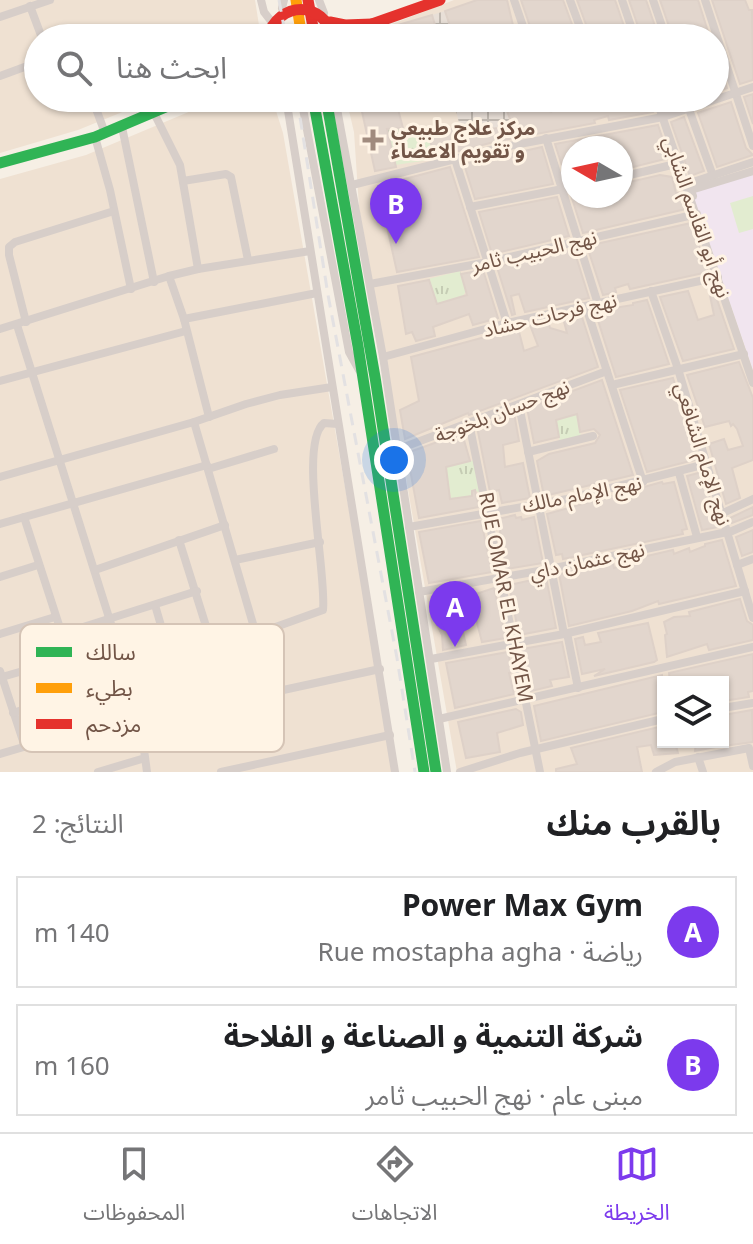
<!DOCTYPE html>
<html lang="ar">
<head>
<meta charset="utf-8">
<style>
  body { margin:0; font-family:"Noto Sans","Noto Sans Arabic",sans-serif; background:#f2f2f2; color:#202124; direction:rtl }
  .controls { position:absolute; right:24px; bottom:24px; display:grid; overflow:hidden; border-radius:0px; box-shadow:0 2px 6px #0004 }
  .controls button { width:72px; height:72px; display:grid; place-items:center; padding:0; border:0; border-bottom:2px solid #e0e0e0; background:#fff; color:#202124; font:40px sans-serif }
  .compass { position:absolute; left:561px; top:136px; width:72px; height:72px; border-radius:50%; background:#fff; box-shadow:0 2px 6px #0004; rotate:279deg }
  .you { position:absolute; left:394px; top:460px; width:28px; height:28px; margin:-20px; border:6px solid #fff; border-radius:50%; background:#1a73e8; box-shadow:0 0 0 12px #1a73e833 }
  .badge { display:grid; place-items:center; width:52px; height:52px; border-radius:50%; background:#7c3aed; color:#fff; font-size:26px; font-weight:700 }
  .pin { position:absolute; translate:-50% -66px; filter:drop-shadow(0 2px 4px #0008) }
  .pin::after { content:''; position:absolute; top:42px; width:28px; height:24px; background:inherit; clip-path:polygon(0 0,100% 0,50% 100%) }
  .list { margin:0; padding:0; list-style:none }
  h2 { display:flex; justify-content:space-between; align-items:center; height:104px; margin:0; padding:0 32px; font-size:34px }
  h2 small { font-size:26px; font-weight:400; color:#757577 }
  .list li { display:grid; grid-template-columns:52px 1fr auto; gap:24px; align-items:center; box-sizing:border-box; height:112px; margin:0 16px 16px; padding:0 16px; border:2px solid #e0e0e0; border-radius:0px }
  .list b { display:block; font-size:30px; white-space:nowrap }
  .list p { margin:0; font-size:26px; white-space:nowrap; color:#757577 }
  .list em { font-size:26px; font-style:normal; color:#757577 }
  .icon { flex:none; width:44px; height:44px; fill:none; stroke:currentColor; stroke-width:2; stroke-linecap:round; stroke-linejoin:round }
  .map { position:relative; flex:none; width:753px; height:772px; overflow:hidden; direction:ltr }
  .search { position:absolute; background:#fff; box-shadow:0 2px 6px #0004; left:24px; right:24px; top:24px; height:88px; display:flex; align-items:center; gap:20px; box-sizing:border-box; padding:0 28px; border-radius:44px; color:#757577; font-size:30px }
  .sheet { height:360px; background:#fff }
  nav { display:flex; justify-content:space-around; align-items:center; box-sizing:border-box; height:112px; border-top:2px solid #e0e0e0; background:#fff; font-size:22px; color:#757577 }
  nav a { display:grid; justify-items:center; gap:4px }
  nav .on { color:#7c3aed }
  .map>svg:first-child { display:block }
</style>
</head>
<body>
<div class="map">
<svg width="753" height="772" viewBox="0 0 753 772">
  <defs>
    <pattern id="industrial-grid" width="8" height="8" patternUnits="userSpaceOnUse" patternTransform="scale(2)"><rect width="8" height="8" fill="#e8dfd7"/><path d="M0 4h8M4 0v8" fill="none" stroke="#c0b8b0"/></pattern>
    <pattern id="grass-tufts" width="24" height="20" patternUnits="userSpaceOnUse" patternTransform="scale(2)"><rect width="24" height="20" fill="#e2ecd0"/><path d="M3 7l-1-3M5 7V3M7 7l1-3M15 17l-1-3M17 17v-4M19 17l1-3" fill="none" stroke="#c5ccb4"/></pattern>
  </defs>
  <rect width="100%" height="100%" fill="#f6efe5"/>
  <g fill="#efe1d2" fill-rule="evenodd">
    <path d="M0,0h255l6,38h-223v60h119l-79,32 -78,23z"/>
    <path d="M454,0h299v171l-62,20 62,179v402h-296l-98,-565 -5,-75 -8,-34h369v-60h-359zM573,148h48v48h-48zM663,682h60v60h-60z"/>
    <path d="M222,98h50l11,35 112,639h-395v-593l86,-24z"/>
  </g>
  <g fill="url(#industrial-grid)">
    <path d="M445,11l9,27h-15l-7,-23z"/>
    <path d="M453,98h49l9,28 -50,5z"/>
  </g>
  <path fill="#f1e5ef" d="M753,171v199l-62,-180z"/>
  <g fill="url(#grass-tufts)">
    <path d="M403,128l24,3 9,28 -41,6 -8,-36z"/>
    <path d="M460,271l6,20 -3,5 -26,8 -9,-25z"/>
    <path d="M577,414l4,23 -21,5 -4,-21z"/>
    <path d="M475,460l6,34 -6,-4 -3,1v6l-21,2 -5,-32z"/>
  </g>
  <path fill="#e2ecd0" d="M753,196v33l-14,4 -9,-30z"/>
  <g fill="#e2d6cd" stroke="#ded1c8" stroke-width="2">
    <path d="M477,0h30l9,38h-62l-9,-27z"/>
    <path d="M521,0h42l14,38h-43z"/>
    <path d="M577,0h38l13,38h-37z"/>
    <path d="M629,0h17l13,38h-17z"/>
    <path d="M660,0h38l12,38h-37z"/>
    <path d="M712,0h33l4,10h3l1,70 -13,4z"/>
    <path d="M432,15l7,23h-71l30,-13z"/>
    <path d="M715,53l12,35 -12,4z"/>
    <path d="M753,94v30l-9,-27z"/>
    <path d="M359,98h36l8,30 -16,1 9,38 -21,4z"/>
    <path d="M532,98h9l4,10 6,4 7,-5 -2,-9h17l-1,8 5,4 19,-6 4,-6h49l4,14 -44,8 -1,-4 -14,4 1,3 -97,18 -63,16 -8,-26 10,-2 2,4 11,-4 11,-1v3l52,-4 -6,-16 21,-7z"/>
    <path d="M731,102l15,46 7,7 -36,12 -19,-54z"/>
    <path d="M684,117l20,54 -14,5 -19,-54z"/>
    <path d="M658,125l11,33 -48,12v-22h-48v32l-6,1 -12,-37z"/>
    <path d="M542,147l11,37 -78,15 -11,-35z"/>
    <path d="M450,167l29,90 -82,15 -19,-86z"/>
    <path d="M660,175l12,2 4,16h5l5,16 -103,24 -12,-38 50,1v-12z"/>
    <path d="M557,197l12,39 -77,18 -13,-42z"/>
    <path d="M691,223l17,49 -78,17 -2,-5 -13,4 1,4 -13,3 -16,-49z"/>
    <path d="M574,250l15,48 -64,14 -6,-18 -8,2 4,18 -3,1 -15,-48z"/>
    <path d="M483,270l15,48 -25,7 -4,-11 -36,13 2,9 -19,5 -4,-9 -6,2 -8,-48 31,-6 8,24 30,-9 -6,-21z"/>
    <path d="M712,285l22,64 -51,12 -23,-64 28,-6 10,29 16,-5 -6,-29z"/>
    <path d="M647,300l22,64 -53,13 -21,-66 38,-6v-2z"/>
    <path d="M581,314l17,53 -129,48 -1,-2 -63,26 -5,-29 19,-9 -8,-44 107,-29 6,23 14,-5 -8,-21 18,-4 2,7 17,5 -4,-15z"/>
    <path d="M739,362l14,36v62l-21,8 8,30 -14,6 -17,-60 15,-5 4,11 15,-4 -6,-17 -4,-5 -2,2 -2,-5 -24,6 -18,-52z"/>
    <path d="M673,378l25,81 -51,13 -27,-82z"/>
    <path d="M602,380l31,95 -89,21 -7,-35 12,-7 46,-11 5,-8 -6,-6 -14,3 -3,-18 -21,6 3,17 -25,6 -7,-35z"/>
    <path d="M514,413l5,28 -16,4 2,22 18,-4 7,35 -28,5 -3,-13 -9,2 -13,-65z"/>
    <path d="M462,433l8,28 -24,6 4,32 22,-3v-5l3,-1 4,17 -60,11 -12,-65z"/>
    <path d="M702,472l16,55 -16,3 -15,-54z"/>
    <path d="M662,482l1,2 11,-2 13,47 -5,1 1,4 -120,25 -1,-5 -6,1 -9,-41z"/>
    <path d="M753,507v8l-21,8 -2,-5z"/>
    <path d="M515,515l1,3 5,-1 1,3 12,-3 9,46 -37,6 -8,-50z"/>
    <path d="M481,521l11,51 -63,11 -10,-51z"/>
    <path d="M753,530v22l-11,4 -6,-19z"/>
    <path d="M722,540l14,46 -77,18 -1,-3 -26,10 -63,15 -10,-52 54,-11 1,5 24,-7v-3l35,-8 1,4 15,-6 1,4 15,-6v-2z"/>
    <path d="M546,577l10,51 -37,7 -10,-50z"/>
    <path d="M494,588l12,50 -24,4 -7,-27 -15,4 6,26 -23,5 -1,-15 -6,-12 -4,-26 36,-7 2,6z"/>
    <path d="M740,599l7,22 6,4v15l-44,10 -2,-6 -40,13 -2,-22 2,-1 -3,-12 10,-5 16,-1 -1,-4z"/>
    <path d="M648,623l9,37 -3,2 -60,14 11,-7 -23,5 -7,-35 8,-2 2,8 16,-3 -3,-9z"/>
    <path d="M562,642l7,35 -19,3 2,6 -21,5 -9,-42z"/>
    <path d="M508,652l4,20 -3,1 5,21 -59,14 -9,-45z"/>
    <path d="M753,654v37l-5,1 1,5 -26,4v-19h-53l-1,-9z"/>
    <path d="M662,675l1,37 -122,29 -7,-35z"/>
    <path d="M516,709l5,3 2,13 -26,8 3,19 -34,6 -8,-36z"/>
    <path d="M752,710l1,32 -30,4v-31z"/>
    <path d="M663,726v16h12l3,11 -24,2 -3,-10 -14,2 5,25h-86v-3l21,-5 -6,-16z"/>
    <path d="M696,742h19l1,5 -21,4z"/>
  </g>
  <g fill="none" stroke-linecap="round" stroke-linejoin="round">
    <g stroke="#d7cec9" stroke-width="8">
      <path d="M261,0l3,12 7,9"/>
      <path d="M319,0l5,13"/>
      <path d="M514,0l13,38"/>
      <path d="M570,0l14,38"/>
      <path d="M622,0l13,38"/>
      <path d="M653,0l13,38"/>
      <path d="M705,0l48,146"/>
      <path d="M30,6l12,32"/>
      <path d="M282,8l2,-8"/>
      <path d="M0,17l50,-17"/>
      <path d="M0,76l38,-14"/>
      <path d="M92,98l13,35"/>
      <path d="M286,98l109,674"/>
      <path d="M301,98l48,254 10,18"/>
      <path d="M335,98l48,259 64,415"/>
      <path d="M548,98l3,7"/>
      <path d="M656,98l97,285"/>
      <path d="M685,98l28,78"/>
      <path d="M578,103l15,-5"/>
      <path d="M507,104l18,-6"/>
      <path d="M154,113l26,52 18,104"/>
      <path d="M122,127l32,155"/>
      <path d="M95,137l15,53 21,99"/>
      <path d="M546,138l52,166"/>
      <path d="M455,159l52,164"/>
      <path d="M621,177l59,-14"/>
      <path d="M183,181l43,-7 5,3 17,83"/>
      <path d="M687,184l66,-22"/>
      <path d="M352,185l147,-37 164,-31 90,-30"/>
      <path d="M693,196l-2,-6 62,-19"/>
      <path d="M470,207l103,-20"/>
      <path d="M169,276l15,43 25,98"/>
      <path d="M370,284l118,-22 209,-48"/>
      <path d="M651,291l27,78 75,249"/>
      <path d="M586,307l57,175"/>
      <path d="M184,319l133,-26"/>
      <path d="M26,322l-17,-67v-8l6,-5 99,-31"/>
      <path d="M17,325l122,388 8,59"/>
      <path d="M0,329l169,-53 29,-7 112,-18"/>
      <path d="M383,357l124,-34 211,-46"/>
      <path d="M0,381l186,-50"/>
      <path d="M612,385l132,-31"/>
      <path d="M519,405l45,229"/>
      <path d="M194,422l71,243"/>
      <path d="M469,423l71,349"/>
      <path d="M396,450l211,-79"/>
      <path d="M528,452l65,-16"/>
      <path d="M208,469l66,-20"/>
      <path d="M679,473l18,64"/>
      <path d="M0,477l194,-55 52,-18 34,-9 52,-8"/>
      <path d="M721,514l32,-15"/>
      <path d="M24,517l68,210"/>
      <path d="M0,524l207,-59"/>
      <path d="M409,527l158,-28 139,-35"/>
      <path d="M179,540l42,134"/>
      <path d="M235,560l85,-18"/>
      <path d="M737,565l16,-6"/>
      <path d="M95,570l130,-45"/>
      <path d="M0,577l38,-12"/>
      <path d="M419,592l131,-23 182,-38 21,-9"/>
      <path d="M155,605l23,79"/>
      <path d="M567,633l11,55"/>
      <path d="M0,634l55,-17"/>
      <path d="M61,634l136,-43"/>
      <path d="M256,634l67,-24c4,-37 -25,-167 1,-187l14,1"/>
      <path d="M431,659l133,-25 181,-43"/>
      <path d="M0,671l25,76"/>
      <path d="M2,677l66,-19"/>
      <path d="M723,708l30,-5"/>
      <path d="M13,713l66,-22"/>
      <path d="M439,719l314,-72"/>
      <path d="M142,734l132,-42 106,-23"/>
      <path d="M0,754l139,-41"/>
      <path d="M698,757l5,15"/>
      <path d="M98,772l47,-14"/>
      <path d="M221,772l169,-37"/>
      <path d="M460,772l60,-19 143,-34"/>
      <path d="M656,772l19,-10 74,-14 4,18"/>
    </g>
    <g stroke="#30b455" stroke-width="11">
      <path d="M313,98l45,248 66,426"/>
      <path d="M326,98l49,279 61,395"/>
      <path d="M0,163l95,-26 92,-39"/>
    </g>
    <path stroke="#ff9f0a" stroke-width="11" d="M296,0l6,38"/>
    <g stroke="#e5322d" stroke-width="11">
      <path d="M308,0l7,38"/>
      <path d="M330,22l15,3 27,-1"/>
      <path d="M267,38c12,-38 56,-38 67,0"/>
      <path d="M348,38l24,-14 68,-24"/>
    </g>
    <g stroke="#e3e1e2" stroke-width="3" stroke-dasharray="12 8" stroke-linecap="butt">
      <path d="M279,0l7,38"/>
      <path d="M297,98l31,197 69,363 18,114"/>
    </g>
  </g>
  <path fill="#a08b7e" stroke="#fff4e5" stroke-width="3" d="M369 128h8v8h8v8h-8v8h-8v-8h-8v-8h8z"/>
  <g text-anchor="middle" stroke-width="6" stroke-linejoin="round" paint-order="stroke">
    <g font-size="20" font-weight="bold" fill="#725547" stroke="#fff4e5" text-anchor="start">
      <text x="391" y="135">مركز علاج طبيعي<tspan x="391" dy="23">و تقويم الاعضاء</tspan></text>
    </g>
    <g font-size="20" fill="#725547" stroke="#fff4e5">
      <text transform="translate(697 217) rotate(71)" y="7">نهج أبو القاسم الشابي</text>
      <text transform="translate(534 251) rotate(-13)" y="7">نهج الحبيب ثامر</text>
      <text transform="translate(550 315) rotate(-13)" y="7">نهج فرحات حشاد</text>
      <text transform="translate(502 411) rotate(-21)" y="7">نهج حسان بلخوجة</text>
      <text transform="translate(703 454) rotate(73)" y="7">نهج الإمام الشافعي</text>
      <text transform="translate(582 494) rotate(-11)" y="7">نهج الإمام مالك</text>
      <text transform="translate(587 561) rotate(-12)" y="7">نهج عثمان داي</text>
      <text transform="translate(506 597) rotate(79)" y="7">RUE OMAR EL KHAYEM</text>
    </g>
  </g>
  <rect x="20" y="624" width="264" height="128" rx="12" fill="#fff4e5" stroke="#d5c4b6" stroke-width="2"/>
  <rect x="36" y="647" width="36" height="10" fill="#30b455"/>
  <rect x="36" y="683" width="36" height="10" fill="#ff9f0a"/>
  <rect x="36" y="719" width="36" height="10" fill="#e5322d"/>
  <g font-size="22" fill="#725547">
    <text x="86" y="660">سالك</text>
    <text x="86" y="696">بطيء</text>
    <text x="86" y="732">مزدحم</text>
  </g>
</svg>
<div class="controls">
<button><svg class="icon" aria-label="layers" viewBox="0 0 24 24"><path d="M12 4l9 5-9 5-9-5zM3 14l9 5 9-5"/></svg></button>
</div>
<svg class="compass" viewBox="-18 -18 36 36"><path d="M0-13l5 13h-10z" fill="#e53935"/><path d="M0 13l5-13h-10z" fill="#757577"/></svg>
<div class="you"></div>
<div class="pin badge" style="left:455px;top:647px">A</div>
<div class="pin badge" style="left:396px;top:244px">B</div>
<div class="search"><svg class="icon" aria-label="search" viewBox="0 0 24 24"><circle cx="10" cy="10" r="6"/><path d="M15 15l6 6"/></svg>ابحث هنا</div>
</div>
<section class="sheet">
<h2>بالقرب منك<small>النتائج: 2</small></h2>
<ul class="list">
<li><span class="badge">A</span><div><b>Power Max Gym</b><p>رياضة · Rue mostapha agha</p></div><em>140 m</em></li>
<li><span class="badge">B</span><div><b>شركة التنمية و الصناعة و الفلاحة</b><p>مبنى عام · نهج الحبيب ثامر</p></div><em>160 m</em></li>
</ul>
</section>
<nav>
<a class="on"><svg class="icon" aria-label="map" viewBox="0 0 24 24"><path d="M3 6l6-2 6 2 6-2v14l-6 2-6-2-6 2zM9 4v14M15 6v14"/></svg>الخريطة</a>
<a><svg class="icon" aria-label="directions" viewBox="0 0 24 24"><path d="M12 3l9 9-9 9-9-9zM9 14v-3h6M13 9l2 2-2 2"/></svg>الاتجاهات</a>
<a><svg class="icon" aria-label="saved" viewBox="0 0 24 24"><path d="M7 4h10v16l-5-4-5 4z"/></svg>المحفوظات</a>
</nav>
</body>
</html>
